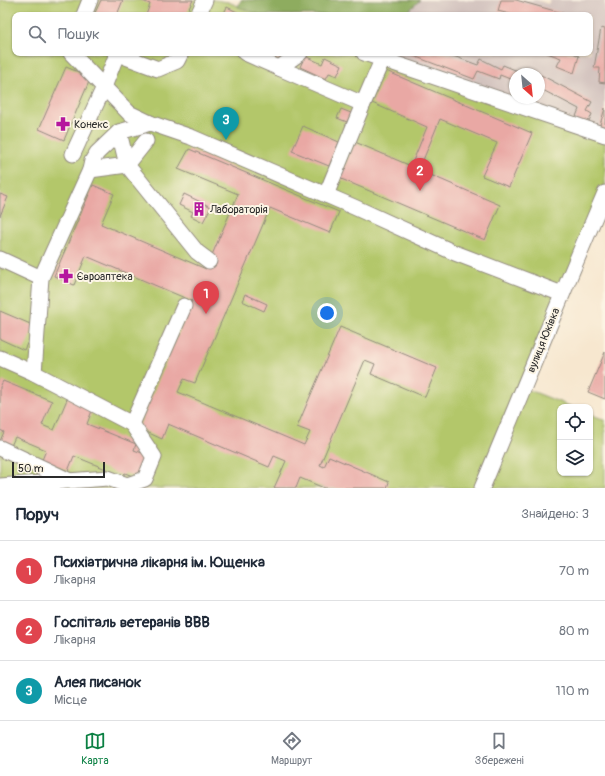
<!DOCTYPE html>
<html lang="uk">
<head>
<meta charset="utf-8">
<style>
  body { margin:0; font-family:Pangolin,sans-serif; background:#f6f6f7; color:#1f2937 }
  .controls { position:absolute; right:12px; bottom:12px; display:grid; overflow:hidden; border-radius:8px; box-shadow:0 1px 3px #0004 }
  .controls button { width:36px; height:36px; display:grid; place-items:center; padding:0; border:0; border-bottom:1px solid #e0e1e3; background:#fff; color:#1f2937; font:20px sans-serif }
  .compass { position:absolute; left:509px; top:68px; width:36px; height:36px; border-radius:50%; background:#fff; box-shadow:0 1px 3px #0004; rotate:153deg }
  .scale { position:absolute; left:12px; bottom:10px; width:93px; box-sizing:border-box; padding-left:4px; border:2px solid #2b2b2b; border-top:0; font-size:11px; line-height:14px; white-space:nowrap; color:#2b2b2b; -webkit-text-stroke:3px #fcf5e5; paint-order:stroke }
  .you { position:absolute; left:327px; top:313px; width:14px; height:14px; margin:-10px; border:3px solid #fff; border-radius:50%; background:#1a73e8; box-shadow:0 0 0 6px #1a73e833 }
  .badge { display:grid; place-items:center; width:26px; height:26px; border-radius:50%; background:#0b8043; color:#fff; font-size:13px; font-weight:700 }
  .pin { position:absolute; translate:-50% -33px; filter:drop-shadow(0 1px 2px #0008) }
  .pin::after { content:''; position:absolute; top:21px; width:14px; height:12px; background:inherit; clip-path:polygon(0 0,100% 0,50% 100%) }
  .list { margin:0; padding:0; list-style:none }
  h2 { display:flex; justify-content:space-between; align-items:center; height:52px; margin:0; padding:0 16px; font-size:17px }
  h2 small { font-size:13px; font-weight:400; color:#747a83 }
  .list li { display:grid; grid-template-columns:26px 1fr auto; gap:12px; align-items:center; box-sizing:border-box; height:60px; padding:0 16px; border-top:1px solid #e0e1e3 }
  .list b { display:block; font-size:15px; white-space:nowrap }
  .list p { margin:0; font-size:13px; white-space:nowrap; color:#747a83 }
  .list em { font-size:13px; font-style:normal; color:#747a83 }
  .icon { flex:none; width:22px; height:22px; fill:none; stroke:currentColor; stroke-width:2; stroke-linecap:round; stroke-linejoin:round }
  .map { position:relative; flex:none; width:605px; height:488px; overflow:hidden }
  .search { position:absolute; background:#fff; box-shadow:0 1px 3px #0004; left:12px; right:12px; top:12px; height:44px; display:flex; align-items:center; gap:10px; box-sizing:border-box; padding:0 14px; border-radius:8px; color:#747a83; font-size:15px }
  .sheet { height:232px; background:#fff }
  nav { display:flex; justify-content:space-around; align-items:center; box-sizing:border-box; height:56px; border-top:1px solid #e0e1e3; background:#fff; font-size:11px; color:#747a83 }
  nav a { display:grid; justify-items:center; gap:2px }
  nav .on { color:#0b8043 }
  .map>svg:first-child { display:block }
</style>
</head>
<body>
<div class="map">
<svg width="605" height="488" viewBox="0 0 605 488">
  <rect width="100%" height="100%" fill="#fcf5e5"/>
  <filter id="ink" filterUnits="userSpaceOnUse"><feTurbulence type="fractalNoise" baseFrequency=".025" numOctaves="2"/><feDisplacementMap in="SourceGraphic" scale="8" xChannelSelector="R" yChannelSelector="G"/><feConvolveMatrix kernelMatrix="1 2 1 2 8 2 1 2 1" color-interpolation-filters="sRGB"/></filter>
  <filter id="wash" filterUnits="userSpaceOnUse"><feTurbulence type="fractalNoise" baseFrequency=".012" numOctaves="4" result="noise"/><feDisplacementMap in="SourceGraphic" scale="16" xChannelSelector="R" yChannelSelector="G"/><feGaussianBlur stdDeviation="0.9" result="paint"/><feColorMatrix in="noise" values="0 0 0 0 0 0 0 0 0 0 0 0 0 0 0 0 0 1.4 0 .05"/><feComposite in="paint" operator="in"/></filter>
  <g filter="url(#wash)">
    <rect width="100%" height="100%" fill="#f7e7cf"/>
    <path fill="#d0c0bc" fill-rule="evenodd" d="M420,0h117l11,4 2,-4h55v132l-220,-79h205v-38h-186zM515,74h24v24h-24z"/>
    <path fill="#b3c76b" stroke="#6f794b" d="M0,0h214l14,2 33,13h-246v38h349l241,82v58l-81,195 48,19h-12v66h30v-59l15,6v68h-605z"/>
    <path fill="#8eac5f" stroke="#5c6c45" d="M241,0h179l-16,15h-143l-23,-8z"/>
    <g id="blocks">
      <g fill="#e9a8a4">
        <path d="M101,0h22l-6,15h-23z"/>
        <path d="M140,0h53l-7,15h-40l4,-11z"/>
        <path d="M501,0h15l53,15h-56l-15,-4z"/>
        <path d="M227,7l16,8h-20z"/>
        <path d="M601,28l4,1v54l-6,-1 1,-14h-6z"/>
        <path d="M263,53h21l-4,9z"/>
        <path d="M406,53h39l33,12 3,-6 20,10 2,-4 22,9h-10v7l-15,-6 -1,4 -21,-8 -4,8z"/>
        <path d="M547,53h26l6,3 -5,17 -17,-7 4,-8z"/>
        <path d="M305,56l17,8 3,-7 17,8 -5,11 -8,-3 -3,6 -26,-12z"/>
        <path d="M66,67l25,10 -27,63 -25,-11z"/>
        <path d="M386,71l146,62 -23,54 -27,-11 15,-33 -57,-24 -21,51 81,35 -15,35 -146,-62 16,-36 56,24 16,-39 -55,-24z"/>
        <path d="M541,75l51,27 -5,9 5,3 -6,14 -13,-4 6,-15 -40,-21v-9z"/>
        <path d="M605,108v22l-6,-2z"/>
        <path d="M341,109l10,4 -4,9 -10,-4z"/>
        <path d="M303,126l36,16 -10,24 -37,-15z"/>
        <path d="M189,149l150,63 -9,21 -60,-25 -75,175 -11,-4 -6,13 126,53 6,-13 -13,-5 43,-100 97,41 -12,29 -54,-23 4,-10 -10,-4 -45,105 4,2 5,-11 60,26 -2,6h-63l-24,-10 -4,10h-22l12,-27 -12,-5 -5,11 -101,-43 -6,15 -24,-11 54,-127 -106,-45 -12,29 -20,-9 39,-91 21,9 -13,30 105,45 32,-75 -60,-25z"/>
        <path d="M0,194l8,3 -8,19z"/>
        <path d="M184,194l27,13 -8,15 -12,-6 2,-4 -14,-7z"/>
        <path d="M245,294l22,10 -3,7 -22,-10z"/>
        <path d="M0,311l35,15 -11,24 -24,-11z"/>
        <path d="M605,352v47l-17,-7z"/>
        <path d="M3,381l49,20 -10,24 12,5 14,-33 25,11 -6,16 49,20 -2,6 16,6 -10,23 -15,-6 -2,3 -49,-20 -6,15 -26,-11 4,-10 -31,-13 -4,9 -11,-5 4,-9 -4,-2v-43z"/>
      </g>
    </g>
  </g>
  <g filter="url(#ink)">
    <use href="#blocks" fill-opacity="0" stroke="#91897d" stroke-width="1"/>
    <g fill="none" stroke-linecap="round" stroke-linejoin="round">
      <defs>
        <g id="minor">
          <path d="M84,15l6,-15"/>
          <path d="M198,15l7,-15"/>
          <path d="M71,53l58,60 21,10 41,14 163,70 101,46 107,41"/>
          <path d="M115,53l43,16 19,-8 4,-8"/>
          <path d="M245,53l34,15 21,-15"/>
          <path d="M364,53l241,82"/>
          <path d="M279,68l84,36"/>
          <path d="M146,141l-19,24 70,87 12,9"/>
          <path d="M73,154l31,-67 13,-33"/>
          <path d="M90,170l2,-9 5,-8 22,-21 25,-7 6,-2"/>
          <path d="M326,195l37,-91 19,-44"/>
          <path d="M0,259l41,19"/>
          <path d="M0,358l34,15 98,51 52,-118"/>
          <path d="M34,373l7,-95 49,-108 37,-5 -8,-33"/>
          <path d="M0,448l70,33"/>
          <path d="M0,486l108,-8 19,7 18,-6 9,-22 -22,-33"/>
          <path d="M482,488c41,-98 81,-197 123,-295"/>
        </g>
      </defs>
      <use href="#minor" stroke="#91897d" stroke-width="17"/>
      <use href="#minor" stroke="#fff" stroke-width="15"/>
    </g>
  </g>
  <defs>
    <symbol id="pharmacy-bare" viewBox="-9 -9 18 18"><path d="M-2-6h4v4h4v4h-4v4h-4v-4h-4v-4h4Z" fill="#b5179e" stroke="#fcf5e5" stroke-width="2.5" paint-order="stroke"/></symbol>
    <symbol id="building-bare" viewBox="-9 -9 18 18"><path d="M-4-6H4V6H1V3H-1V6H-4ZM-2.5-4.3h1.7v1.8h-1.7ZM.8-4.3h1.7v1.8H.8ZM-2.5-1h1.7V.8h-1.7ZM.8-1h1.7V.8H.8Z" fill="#b5179e" stroke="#fcf5e5" stroke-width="2.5" paint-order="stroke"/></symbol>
  </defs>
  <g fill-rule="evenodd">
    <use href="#pharmacy-bare" x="53" y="114" width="20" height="20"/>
    <use href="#building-bare" x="189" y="199" width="20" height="20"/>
    <use href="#pharmacy-bare" x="56" y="266" width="20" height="20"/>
  </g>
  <g text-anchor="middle" stroke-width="4" stroke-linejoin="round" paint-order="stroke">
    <g font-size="11" fill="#2b2b2b" stroke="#fcf5e5" text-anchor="start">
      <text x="74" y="128">Конекс</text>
      <text x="210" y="213">Лабораторія</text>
      <text x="77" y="280">Євроаптека</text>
    </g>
    <g font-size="11" fill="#2b2b2b" stroke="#fcf5e5">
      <text transform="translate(543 340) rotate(-68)" y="4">вулиця Юківка</text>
    </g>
  </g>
</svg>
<div class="controls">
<button><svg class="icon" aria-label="locate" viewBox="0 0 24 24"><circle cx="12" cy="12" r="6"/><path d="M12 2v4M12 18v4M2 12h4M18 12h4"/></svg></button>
<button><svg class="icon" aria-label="layers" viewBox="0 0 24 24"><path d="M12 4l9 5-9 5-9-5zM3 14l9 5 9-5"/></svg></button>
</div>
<svg class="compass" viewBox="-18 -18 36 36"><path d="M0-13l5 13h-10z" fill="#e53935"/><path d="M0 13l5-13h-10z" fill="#747a83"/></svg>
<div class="scale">50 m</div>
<div class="you"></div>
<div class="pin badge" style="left:206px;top:314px;background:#e0444e">1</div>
<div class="pin badge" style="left:420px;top:191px;background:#e0444e">2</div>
<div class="pin badge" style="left:226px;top:140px;background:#0f9aa8">3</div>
<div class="search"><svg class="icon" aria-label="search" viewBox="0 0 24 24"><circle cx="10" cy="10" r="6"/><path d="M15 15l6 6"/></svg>Пошук</div>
</div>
<section class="sheet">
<h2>Поруч<small>Знайдено: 3</small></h2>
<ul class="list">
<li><span class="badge" style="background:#e0444e">1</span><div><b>Психіатрична лікарня ім. Ющенка</b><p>Лікарня</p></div><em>70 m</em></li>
<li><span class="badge" style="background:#e0444e">2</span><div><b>Госпіталь ветеранів ВВВ</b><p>Лікарня</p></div><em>80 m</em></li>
<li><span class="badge" style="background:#0f9aa8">3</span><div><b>Алея писанок</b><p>Місце</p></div><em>110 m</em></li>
</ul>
</section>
<nav>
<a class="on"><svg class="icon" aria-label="map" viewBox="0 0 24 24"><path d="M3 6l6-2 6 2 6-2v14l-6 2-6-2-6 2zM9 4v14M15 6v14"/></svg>Карта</a>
<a><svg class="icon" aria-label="directions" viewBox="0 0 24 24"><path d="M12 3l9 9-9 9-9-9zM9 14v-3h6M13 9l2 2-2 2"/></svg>Маршрут</a>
<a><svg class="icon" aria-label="saved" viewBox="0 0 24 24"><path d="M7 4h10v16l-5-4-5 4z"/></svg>Збережені</a>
</nav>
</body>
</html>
